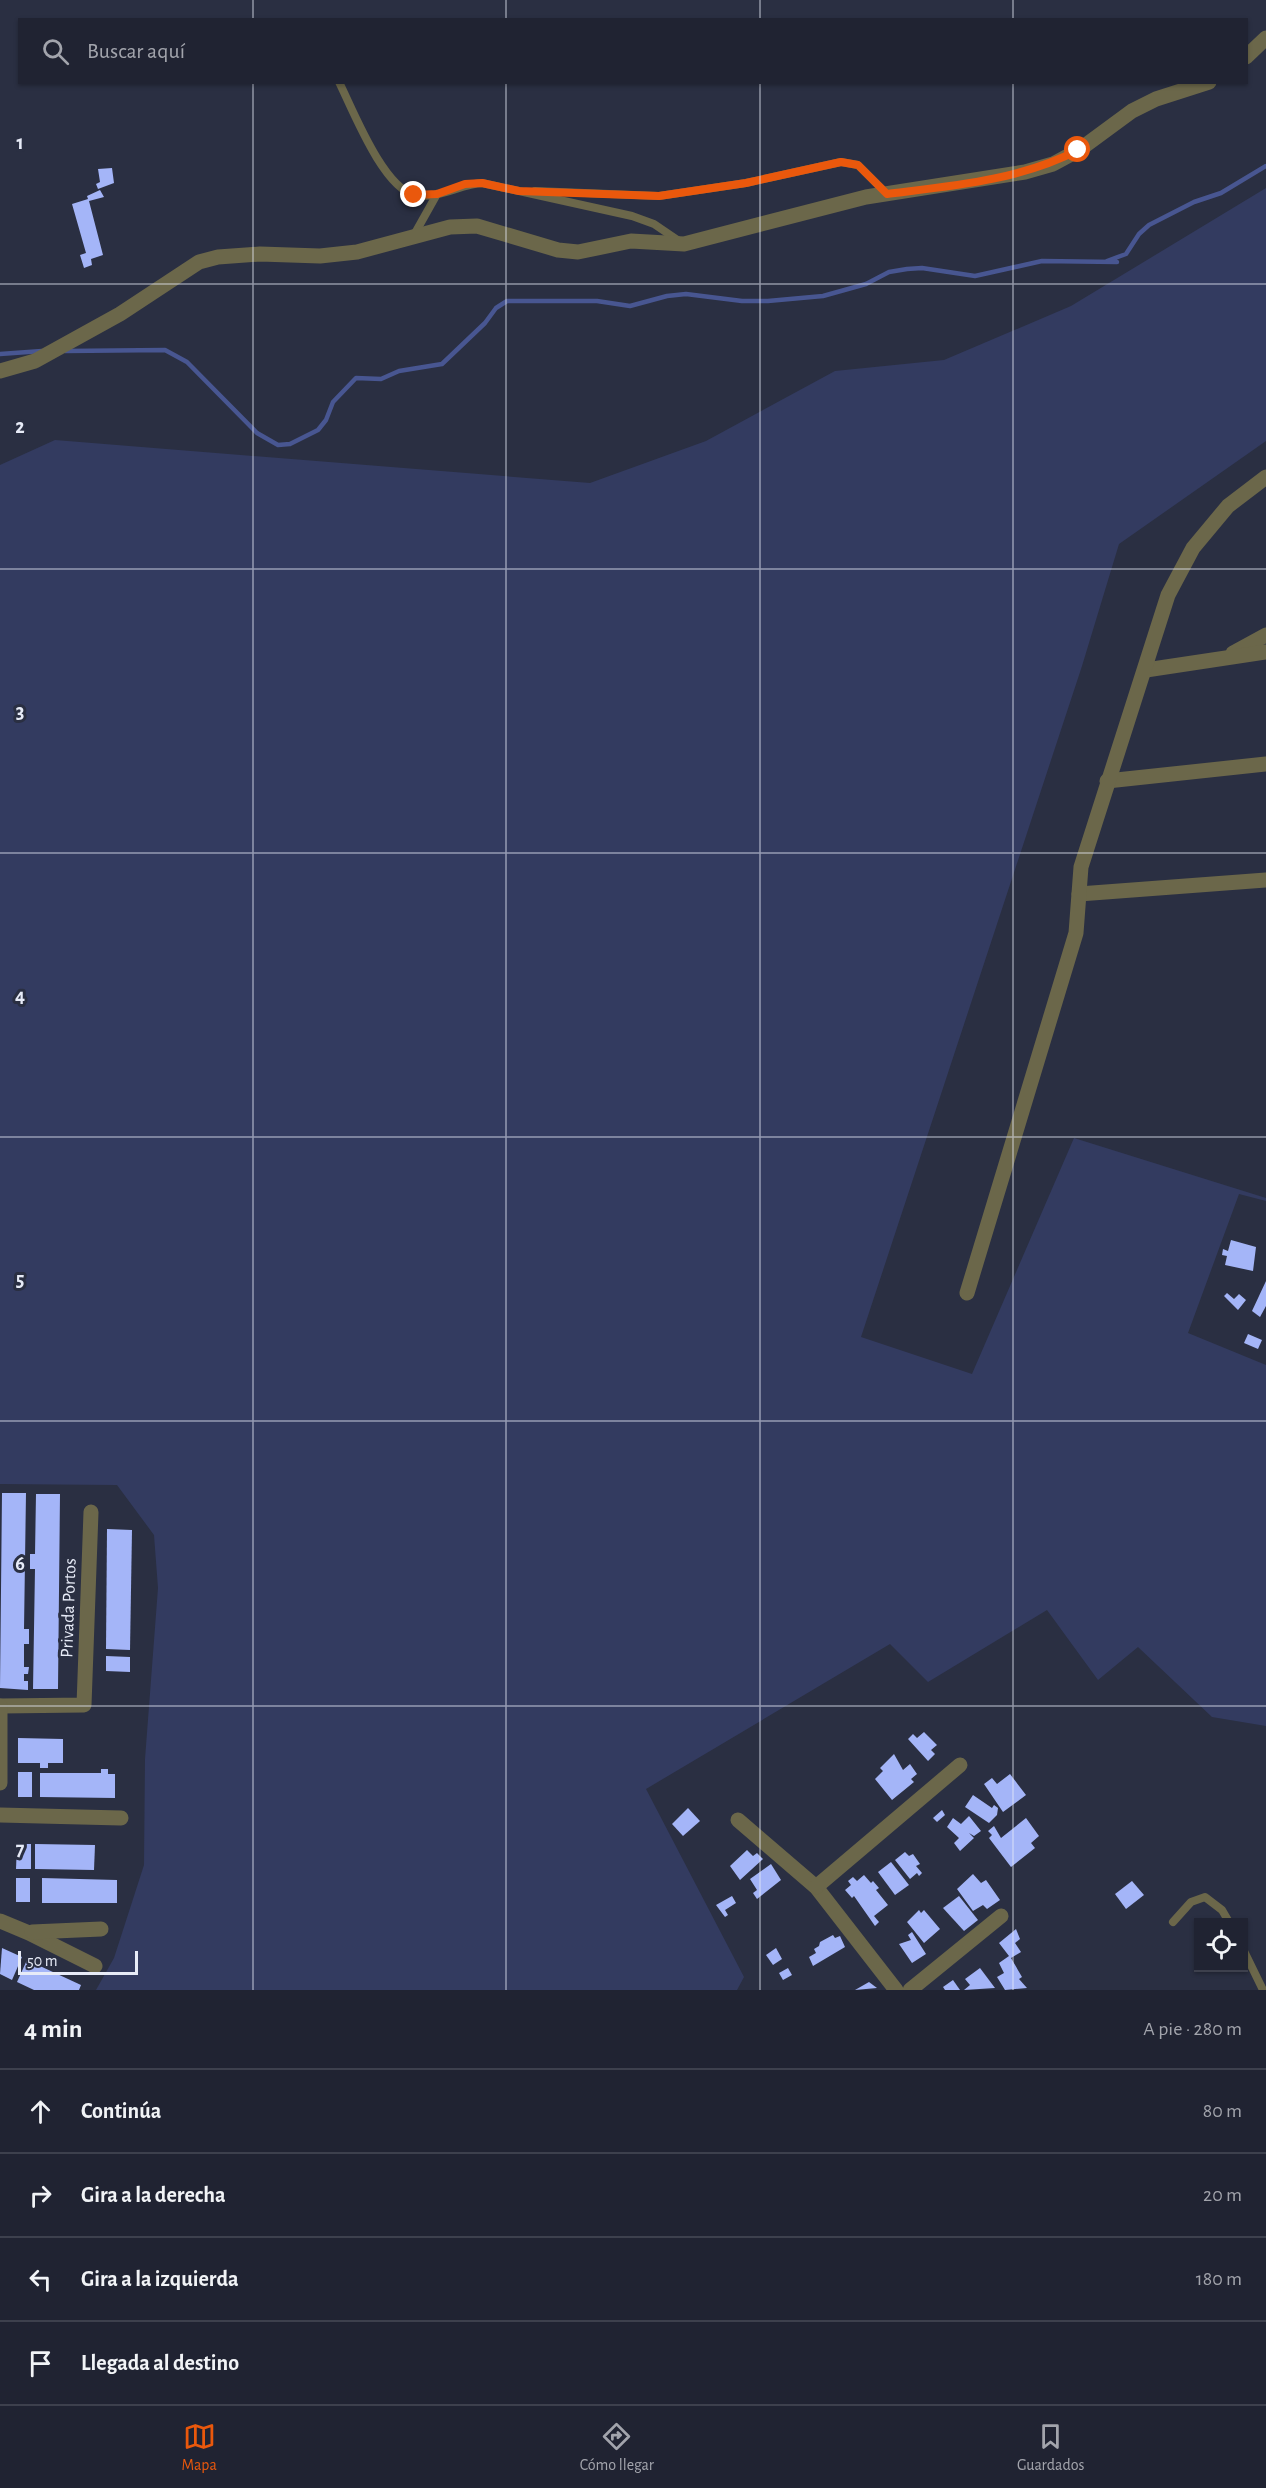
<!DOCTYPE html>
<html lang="es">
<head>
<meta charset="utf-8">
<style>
  body { margin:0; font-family:"Alegreya Sans",sans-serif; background:#2d2f3e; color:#f1f3f6 }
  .controls { position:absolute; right:18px; bottom:18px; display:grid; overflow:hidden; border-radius:0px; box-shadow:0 2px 4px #0004 }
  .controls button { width:54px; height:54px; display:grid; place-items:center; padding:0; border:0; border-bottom:2px solid #3d404d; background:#202332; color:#f1f3f6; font:30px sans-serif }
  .scale { position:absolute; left:18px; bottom:15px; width:120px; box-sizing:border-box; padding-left:6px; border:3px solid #e7ebf7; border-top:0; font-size:16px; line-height:21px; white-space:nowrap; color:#e7ebf7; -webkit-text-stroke:4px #2a2f42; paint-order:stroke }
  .stop { position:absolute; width:18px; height:18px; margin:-14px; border:4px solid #ea580c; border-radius:50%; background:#fff }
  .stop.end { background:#ea580c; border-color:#fff; box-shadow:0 2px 6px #0008 }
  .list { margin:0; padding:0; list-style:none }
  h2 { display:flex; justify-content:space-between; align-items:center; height:78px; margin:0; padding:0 24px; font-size:26px }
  h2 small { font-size:20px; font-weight:400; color:#a2a4ac }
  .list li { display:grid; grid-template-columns:39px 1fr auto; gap:18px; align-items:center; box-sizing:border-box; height:84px; padding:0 24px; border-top:2px solid #3d404d }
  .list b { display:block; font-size:22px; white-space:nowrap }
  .list em { font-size:20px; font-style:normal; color:#a2a4ac }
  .icon { flex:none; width:33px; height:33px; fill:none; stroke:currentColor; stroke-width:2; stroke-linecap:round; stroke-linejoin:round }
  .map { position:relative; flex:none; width:1266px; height:1990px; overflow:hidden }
  .search { position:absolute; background:#202332; box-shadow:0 2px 4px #0004; left:18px; right:18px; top:18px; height:66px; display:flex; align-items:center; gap:15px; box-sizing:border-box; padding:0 21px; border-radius:0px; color:#a2a4ac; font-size:22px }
  .sheet { height:414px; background:#202332 }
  nav { display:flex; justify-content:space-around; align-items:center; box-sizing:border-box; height:84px; border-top:2px solid #3d404d; background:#202332; font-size:16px; color:#a2a4ac }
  nav a { display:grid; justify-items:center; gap:3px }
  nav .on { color:#ea580c }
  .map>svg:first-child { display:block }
</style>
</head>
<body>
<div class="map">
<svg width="1266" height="1990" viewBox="0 0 1266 1990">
  <rect width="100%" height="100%" fill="#2a2f42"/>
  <path fill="#333b60" d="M1266,188v253l-147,103 -37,122 -221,671 111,37 102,-236 192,60v3l-27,-7 -51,139 78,32v361l-54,-9 -74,-70 -40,33 -51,-70 -119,72 -38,-38 -244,145 98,188 -7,13h-641l18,-32 30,-93 1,-106 13,-171 -4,-53 -37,-50 -117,-1v-1019l55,-25 535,43 116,-42 129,-70 109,-11 127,-54z"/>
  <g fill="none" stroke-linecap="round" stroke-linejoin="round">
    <g stroke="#485691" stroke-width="4.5">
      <path d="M65,351l100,-1 22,12 70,71 21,12 12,-1 28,-14 8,-10 7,-18 23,-24 25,1 18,-8 43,-7 43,-41 11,-15 11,-7h90l33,5 37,-10 19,-2 56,7h26l55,-5 43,-12 23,-12 18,-3 15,-1 53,8 67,-15 75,1 -10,-1 19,-7 13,-20 10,-9 45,-23 27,-9 45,-27"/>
      <path d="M0,354l42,-3"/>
    </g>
  </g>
  <g fill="#a4b5f8">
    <path d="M112,168l2,15 -16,6 -2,-5 4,-2 -2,-13z"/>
    <path d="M100,190l4,7 -15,4 14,54 -12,4 1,6 -8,3 -4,-13 6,-2 -14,-49 16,-5 -1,-3z"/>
    <path d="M1231,1240l25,7 -3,24 -28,-6 2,-9 -5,-1 1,-6 5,2z"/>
    <path d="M1266,1281v25l-6,11 -8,-6z"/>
    <path d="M1227,1293l7,6 5,-5 7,6 -8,10 -14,-14z"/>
    <path d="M1248,1334l14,6 -4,9 -14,-6z"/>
    <path d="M2,1493h24l-2,136h5v15h-5v23h5l-1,7h-4v7h4v9l-28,-2z"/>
    <path d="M36,1494h24l-2,195h-25l2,-120h-5v-15h5z"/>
    <path d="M107,1529l25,1 -2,120 -24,-1z"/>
    <path d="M106,1656l24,1v15l-24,-1z"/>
    <path d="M924,1732l13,13 -6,5 4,4 -7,7 -20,-22 5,-5 4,4z"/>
    <path d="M18,1738l45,1v24h-15v5h-8v-5h-22z"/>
    <path d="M894,1754l9,16 7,-6 7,10 -6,5 3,3 -22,18 -17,-21 8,-8 -3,-3z"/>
    <path d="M101,1769h7v5h7v24l-75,-1v-24h61z"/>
    <rect x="18" y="1772" width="14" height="25"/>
    <path d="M1010,1774l16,21 -23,17 -19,-28 8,-6 5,6z"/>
    <path d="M973,1795l19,13 2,-3 4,3 -1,7 -8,8 -24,-16z"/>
    <path d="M688,1808l12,13 -17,15 -11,-12z"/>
    <path d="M942,1810l3,5 -8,7 -4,-4z"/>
    <path d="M969,1816l12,15 -7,5 -5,-3 5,5 -14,13 -6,-8 5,-5 -12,-11 6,-9 8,6z"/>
    <path d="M1026,1818l13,18 -8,7 4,5 -24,19 -22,-29 3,-3 -4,-4 6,-5 7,12z"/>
    <path d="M17,1844h14v25h-15z"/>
    <path d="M35,1844l60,1 -1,25 -59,-1z"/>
    <path d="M747,1850l6,6 4,-3 6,6 -23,21 -10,-14z"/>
    <path d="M905,1852l4,4 4,-2 7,10 -4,2 6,7 -3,3 -2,-3 -7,6 -15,-19z"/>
    <path d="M891,1862l18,23 -14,10 -17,-23z"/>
    <path d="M771,1864l10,16 -24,19 -4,-6 4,-3 -7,-11z"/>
    <path d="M973,1874l8,9 5,-3 14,20 -13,9 -4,-4 -10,6 -16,-22z"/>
    <path d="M864,1875l7,8 2,-2 6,7 -3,2 12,15 -14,11 5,6 -4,4 -21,-30 -2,2 -7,-8 6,-5 -3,-4 5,-4 4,4z"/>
    <rect x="16" y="1878" width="14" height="24"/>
    <path d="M42,1878l75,2v23h-75z"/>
    <path d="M1132,1881l12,14 -18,14 -11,-15z"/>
    <path d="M732,1896l4,7 -11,7 3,5 -3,2 -9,-12z"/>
    <path d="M959,1896l19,24 -14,11 -21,-23z"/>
    <path d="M919,1910l2,3 3,-3 16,19 -16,14 -17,-21z"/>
    <path d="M1016,1929l4,10 -5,4 6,9 -10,6 11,19 -3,2 8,9 -22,2 -8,-13 7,-4 -5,-10 10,-7 -10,-13z"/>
    <path d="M912,1932l14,22 -14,9 -13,-19 12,-4 -3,-5z"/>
    <path d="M833,1935l2,3 5,-2 5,11 -32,19 -4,-9 7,-4 -2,-4 5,-3 1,-4z"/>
    <path d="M2,1948l20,9 -10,23 -12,-6z"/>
    <path d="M776,1948l6,11 -9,6 -7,-10z"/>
    <path d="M27,1960l54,25 -2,5h-45l-17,-8z"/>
    <path d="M788,1968l4,7 -9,5 -4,-7z"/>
    <path d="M980,1968l15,20 -31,2 6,-5 -5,-6z"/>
    <path d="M953,1980l7,10h-15l-2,-3z"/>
    <path d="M869,1982l8,6 -22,2z"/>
  </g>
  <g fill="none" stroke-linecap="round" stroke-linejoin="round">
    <g stroke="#6b674a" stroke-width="8">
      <path d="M339,82c14,28 44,106 76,113 21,5 46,-11 67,-12l150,33 22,8 25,17"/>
      <path d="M535,191l124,5 87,-13 95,-21 17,3 28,28"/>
      <path d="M414,235l23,-41"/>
      <path d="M1173,1922l18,-20 14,-5 17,13 7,12"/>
      <path d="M1244,1951l19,39"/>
    </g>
    <g stroke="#6b674a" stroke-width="15">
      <path d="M1246,57l20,-19"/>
      <path d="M0,371l35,-10 85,-47 79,-52 19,-5 42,-3 60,2 37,-4 93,-25 27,-1 81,24 20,2 53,-11 53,3 182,-47 159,-25 28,-8 26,-14 53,-39 24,-12 53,-17"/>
      <path d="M1233,653l33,-18"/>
      <path d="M1146,670l120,-18"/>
      <path d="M1107,781l159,-17"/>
      <path d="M1079,894l187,-14"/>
      <path d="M967,1293l109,-360 5,-66 87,-272 25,-47 35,-42 38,-29"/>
      <path d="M1,1706l83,-1 7,-193"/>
      <path d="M0,1815l121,3"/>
      <path d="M738,1820l78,67 80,103"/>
      <path d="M816,1887l144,-122"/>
      <path d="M0,1921l29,12 66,33"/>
      <path d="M32,1932l69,-3"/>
      <path d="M910,1990l91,-74"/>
    </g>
    <path stroke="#6b674a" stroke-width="15" d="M0,1706v77"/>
  </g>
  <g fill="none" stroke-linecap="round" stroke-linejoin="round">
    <path stroke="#ea580c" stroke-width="8" d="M414,195l23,-1 28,-10 17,-1 37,8 140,5 87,-13 95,-21 17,3 29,29c64,-8 134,-14 191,-44"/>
  </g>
  <path fill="none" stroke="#e7ebf7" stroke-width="1.5" stroke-opacity="0.55" d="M253,0v20M506,0v20M760,0v20M1013,0v20M253,82v1908M506,82v1908M760,82v1908M1013,82v1908M0,284h1266M0,569h1266M0,853h1266M0,1137h1266M0,1421h1266M0,1706h1266"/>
  <g text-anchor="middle" stroke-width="6" stroke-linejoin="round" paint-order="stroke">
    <g font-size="18" fill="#e7ebf7" stroke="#2a2f42">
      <text transform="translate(68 1608) rotate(-88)" y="6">Privada Portos</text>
    </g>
  </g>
  <g font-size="20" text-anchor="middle" font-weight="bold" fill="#e7ebf7" stroke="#2a2f42" stroke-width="6" stroke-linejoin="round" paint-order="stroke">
    <text x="20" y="149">1</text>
    <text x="20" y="433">2</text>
    <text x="20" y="718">3</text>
    <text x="20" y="1002">4</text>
    <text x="20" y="1286">5</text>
    <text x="20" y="1570">6</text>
    <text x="20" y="1855">7</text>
  </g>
</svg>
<div class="controls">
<button><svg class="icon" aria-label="locate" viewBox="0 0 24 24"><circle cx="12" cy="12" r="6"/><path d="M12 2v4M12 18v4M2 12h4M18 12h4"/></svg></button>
</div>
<div class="scale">50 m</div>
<div class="stop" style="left:1078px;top:150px"></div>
<div class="stop end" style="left:414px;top:195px"></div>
<div class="search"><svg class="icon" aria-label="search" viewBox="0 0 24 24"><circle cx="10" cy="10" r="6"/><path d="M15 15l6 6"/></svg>Buscar aquí</div>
</div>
<section class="sheet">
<h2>4 min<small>A pie · 280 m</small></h2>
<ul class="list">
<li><svg class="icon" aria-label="ahead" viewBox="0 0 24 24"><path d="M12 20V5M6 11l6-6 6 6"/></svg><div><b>Continúa</b></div><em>80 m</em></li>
<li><svg class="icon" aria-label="right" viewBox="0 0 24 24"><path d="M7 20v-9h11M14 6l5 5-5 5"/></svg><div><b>Gira a la derecha</b></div><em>20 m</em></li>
<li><svg class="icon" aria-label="left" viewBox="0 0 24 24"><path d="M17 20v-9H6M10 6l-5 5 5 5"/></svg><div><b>Gira a la izquierda</b></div><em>180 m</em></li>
<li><svg class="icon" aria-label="arrive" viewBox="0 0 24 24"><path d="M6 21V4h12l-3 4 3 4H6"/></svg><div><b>Llegada al destino</b></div></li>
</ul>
</section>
<nav>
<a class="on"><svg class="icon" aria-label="map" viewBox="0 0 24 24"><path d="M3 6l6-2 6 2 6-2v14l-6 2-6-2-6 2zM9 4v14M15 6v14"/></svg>Mapa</a>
<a><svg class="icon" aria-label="directions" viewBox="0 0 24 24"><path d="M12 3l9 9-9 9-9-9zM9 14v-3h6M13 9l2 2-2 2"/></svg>Cómo llegar</a>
<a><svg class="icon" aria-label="saved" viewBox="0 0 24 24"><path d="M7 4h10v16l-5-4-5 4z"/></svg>Guardados</a>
</nav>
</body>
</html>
